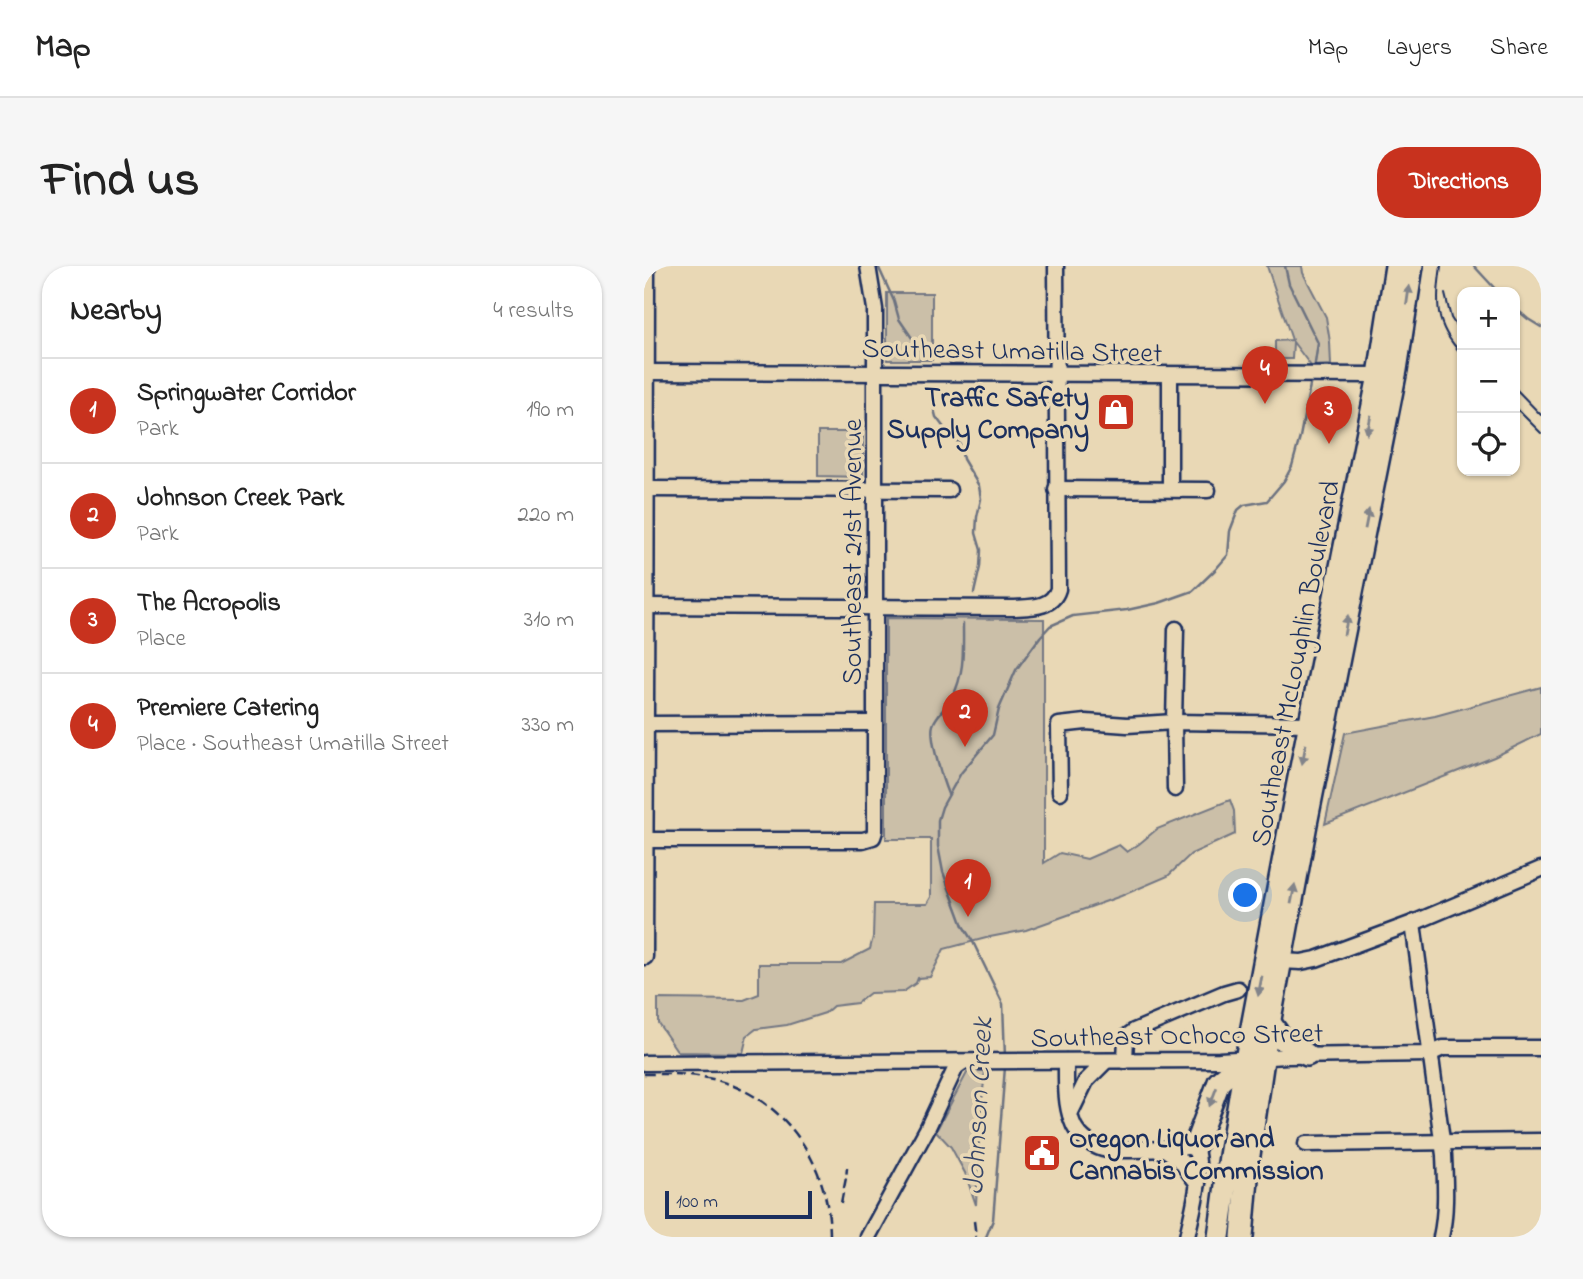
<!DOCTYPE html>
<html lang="en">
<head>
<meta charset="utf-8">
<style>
  body { margin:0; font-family:"Indie Flower",sans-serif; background:#f6f6f6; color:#222 }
  .controls { position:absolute; right:21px; top:21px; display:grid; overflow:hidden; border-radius:14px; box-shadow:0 2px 5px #0004 }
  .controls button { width:63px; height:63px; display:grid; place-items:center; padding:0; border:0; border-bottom:2px solid #e0e0e0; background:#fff; color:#222; font:35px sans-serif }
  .scale { position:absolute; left:21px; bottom:18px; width:147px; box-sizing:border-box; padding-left:7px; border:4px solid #1b2f5e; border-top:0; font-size:19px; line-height:24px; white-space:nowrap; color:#1b2f5e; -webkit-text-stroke:5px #e9d8b5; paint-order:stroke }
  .you { position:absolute; left:602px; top:630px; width:24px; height:24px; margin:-18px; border:5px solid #fff; border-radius:50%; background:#1a73e8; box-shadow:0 0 0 10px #1a73e833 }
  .badge { display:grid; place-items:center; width:46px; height:46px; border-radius:50%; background:#c8321e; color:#fff; font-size:23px; font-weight:700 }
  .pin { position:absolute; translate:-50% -58px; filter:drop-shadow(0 2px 4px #0008) }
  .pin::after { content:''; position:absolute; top:37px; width:24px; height:21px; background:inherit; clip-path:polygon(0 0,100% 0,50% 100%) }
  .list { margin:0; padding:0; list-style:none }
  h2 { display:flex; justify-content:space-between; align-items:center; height:91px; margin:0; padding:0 28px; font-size:30px }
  h2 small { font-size:23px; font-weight:400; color:#767676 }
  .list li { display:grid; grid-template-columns:46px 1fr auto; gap:21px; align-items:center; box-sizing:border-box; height:105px; padding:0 28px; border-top:2px solid #e0e0e0 }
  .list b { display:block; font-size:26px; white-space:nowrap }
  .list p { margin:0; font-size:23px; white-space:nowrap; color:#767676 }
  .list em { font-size:23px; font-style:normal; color:#767676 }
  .icon { flex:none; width:38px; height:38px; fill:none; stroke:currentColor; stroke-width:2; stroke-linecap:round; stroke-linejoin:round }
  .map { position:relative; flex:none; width:897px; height:971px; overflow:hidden; border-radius:28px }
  header { display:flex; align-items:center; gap:42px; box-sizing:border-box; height:98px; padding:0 35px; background:#fff; border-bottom:2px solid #e0e0e0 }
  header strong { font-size:33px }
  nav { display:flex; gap:38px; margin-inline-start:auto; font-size:24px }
  .intro { display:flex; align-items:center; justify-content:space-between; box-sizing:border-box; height:168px; padding:0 42px }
  h1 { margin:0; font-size:49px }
  .button { padding:18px 32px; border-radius:28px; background:#c8321e; color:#fff; font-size:24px; font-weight:700 }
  main { display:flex; gap:42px; padding:0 42px }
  aside { flex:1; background:#fff; border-radius:28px; box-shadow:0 2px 5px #0004 }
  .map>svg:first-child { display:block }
</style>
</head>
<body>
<header>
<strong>Map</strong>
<nav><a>Map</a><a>Layers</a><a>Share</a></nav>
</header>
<div class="intro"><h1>Find us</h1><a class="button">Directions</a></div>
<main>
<aside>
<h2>Nearby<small>4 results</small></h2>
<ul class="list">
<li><span class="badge">1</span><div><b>Springwater Corridor</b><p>Park</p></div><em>190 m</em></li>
<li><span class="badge">2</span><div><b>Johnson Creek Park</b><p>Park</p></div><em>220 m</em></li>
<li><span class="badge">3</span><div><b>The Acropolis</b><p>Place</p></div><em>310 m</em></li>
<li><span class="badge">4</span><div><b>Premiere Catering</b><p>Place · Southeast Umatilla Street</p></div><em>330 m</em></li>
</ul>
</aside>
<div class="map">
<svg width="897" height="971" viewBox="0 0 897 971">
  <rect width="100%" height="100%" fill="#e9d8b5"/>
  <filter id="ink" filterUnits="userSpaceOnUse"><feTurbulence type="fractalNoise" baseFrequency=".0143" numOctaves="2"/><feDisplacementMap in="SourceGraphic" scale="14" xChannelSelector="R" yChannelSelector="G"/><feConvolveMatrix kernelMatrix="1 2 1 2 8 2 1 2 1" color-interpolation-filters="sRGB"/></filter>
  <g filter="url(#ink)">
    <g fill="#cbbfa8" stroke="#737783" stroke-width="2">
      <path d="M623,0h35l1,7 23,44 4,25 1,23 -20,1 -18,-24 -1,17h-17v-18l17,-1z"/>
      <rect x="243" y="27" width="45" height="67"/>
      <path d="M174,166h45v45l-45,-1z"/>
      <path d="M242,352l158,1v244l16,-10 27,6 32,-14 8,7 12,-8 18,-15 73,-29 4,11 1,23 -44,20 -23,22 -47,20 -95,34 -36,7 -46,12 -14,28 -12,1 -2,5 -13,9 -33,1 -13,10 -24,3 -8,7 -38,12 -31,4 -9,7 -4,17 -65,-1 -20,-29v-24l86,1 15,-6v-30h82l29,-15 3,-12 1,-33h53l4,-7v-58h-45z"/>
      <path d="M897,421v47l-47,23 -169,67 20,-91 90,-17z"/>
      <path d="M324,805h17l-5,49 -4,85 -11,-32 -14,-26 -15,-16z"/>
    </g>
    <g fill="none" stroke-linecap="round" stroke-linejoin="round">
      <g stroke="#6c7280" stroke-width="2.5">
        <path d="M234,0l16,35 5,18 26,38"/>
        <path d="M641,0l4,18 29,59 -4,27"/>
        <path d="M830,0l24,26"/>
        <path d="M871,42l13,11 13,8"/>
        <path d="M285,123l7,28 12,16 12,11 3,15 16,27 2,13 -4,18 -1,16 5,17 -1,17 -6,26"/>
        <path d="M304,528c-5,-12 -19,-56 -15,-69 3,-10 14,-18 19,-27 13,-25 11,-48 11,-75"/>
        <path d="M361,791l-2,-53 -30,-62 -10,-16 -20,-54 -5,-26v-26l4,-13 19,-34 32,-38 6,-26 17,-39 24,-33 10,-11 23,-10 54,-6 32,-7 34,-12 22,-21 13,-15 2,-24 8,-21 6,-5 23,-4 17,-20 8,-15 8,-29 11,-57"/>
        <path d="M342,971l7,-17 12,-153"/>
      </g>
      <defs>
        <g id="minor">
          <path d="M0,106l735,3"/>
          <path d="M526,109v114"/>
          <path d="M0,223l305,1"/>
          <path d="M412,223l152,1"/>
          <path d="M0,340l368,2c18,-1 40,1 46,-19l-2,-323"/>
          <path d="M0,458l231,-1"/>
          <path d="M531,523l-1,-67 2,-93"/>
          <path d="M416,526l-1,-67 27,-3 41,3 47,-3 136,2"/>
          <path d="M0,574h219l10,-3 2,-6v-522l-7,-43"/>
          <path d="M769,657l31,232c1,27 3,55 -3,82"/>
          <path d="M0,691h1c2,-230 1,-461 2,-691"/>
          <path d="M637,695l20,1 15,-3 97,-36 128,-54"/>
          <path d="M422,795c0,20 -1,42 6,60 4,13 17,24 31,28 8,2 18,1 27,1 22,0 43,-1 65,-4 9,30 -2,61 -8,91"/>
          <path d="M481,795l1,-24 8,-6 90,-38 14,-4"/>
          <path d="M0,797l575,-3 68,-4 143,-2 13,-6h98"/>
          <path d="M426,848l16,-33 20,-20"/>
          <path d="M662,878l235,-3"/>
          <path d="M521,883l15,11 18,24"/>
          <path d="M224,971l59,-108 29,-62 7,-5"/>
        </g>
        <g id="highway">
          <path d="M626,757l11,15 26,17"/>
          <path d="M551,880l24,-64 28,-24"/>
          <path d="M575,971l11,-81 19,-113 48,-255 82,-413 17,-109"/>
          <path d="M598,971l7,-82 16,-109 41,-222 90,-454 16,-104"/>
        </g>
      </defs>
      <use href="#minor" stroke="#1b2f5e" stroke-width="19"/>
      <use href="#highway" stroke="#1b2f5e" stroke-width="26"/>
      <use href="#minor" stroke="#e9d8b5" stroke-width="14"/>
      <use href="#highway" stroke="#e9d8b5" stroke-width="21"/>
      <g stroke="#1b2f5e" stroke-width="2">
        <path d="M797,0c-5,37 -7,59 21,88"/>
        <path d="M801,28l6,24 11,17"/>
        <path d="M871,122l26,27"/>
        <path d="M871,141l26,26"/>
      </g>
      <g stroke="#1b2f5e" stroke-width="2.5" stroke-dasharray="10 5" stroke-linecap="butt">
        <path d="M0,808c19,0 40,-1 59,3 78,14 127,84 127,160"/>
        <path d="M197,937l5,-25 1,-10"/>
        <path d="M330,955l2,16"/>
      </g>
    </g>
    <defs><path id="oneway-solid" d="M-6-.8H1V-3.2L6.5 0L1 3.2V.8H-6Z" transform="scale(1.75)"/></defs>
    <g fill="#82848a">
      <use href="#oneway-solid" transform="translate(764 29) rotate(-82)"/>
      <use href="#oneway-solid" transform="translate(725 159) rotate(101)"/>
      <use href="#oneway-solid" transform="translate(723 253) rotate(-79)"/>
      <use href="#oneway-solid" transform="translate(702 359) rotate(-79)"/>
      <use href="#oneway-solid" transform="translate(660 488) rotate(101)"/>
      <use href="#oneway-solid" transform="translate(649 628) rotate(-79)"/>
      <use href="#oneway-solid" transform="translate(616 720) rotate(101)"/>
      <use href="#oneway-solid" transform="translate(569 831) rotate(111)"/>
    </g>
  </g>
  <defs>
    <symbol id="shop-square" viewBox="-11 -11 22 22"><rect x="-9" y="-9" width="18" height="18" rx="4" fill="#c8321e" stroke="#e9d8b5"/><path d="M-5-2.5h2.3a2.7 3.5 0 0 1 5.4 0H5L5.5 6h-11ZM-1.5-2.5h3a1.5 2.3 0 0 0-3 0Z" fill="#fff"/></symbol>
    <symbol id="civic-square" viewBox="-11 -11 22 22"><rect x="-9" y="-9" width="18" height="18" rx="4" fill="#c8321e" stroke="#e9d8b5"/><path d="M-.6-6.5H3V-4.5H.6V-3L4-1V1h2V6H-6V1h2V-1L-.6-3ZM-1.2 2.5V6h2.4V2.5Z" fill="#fff"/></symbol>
  </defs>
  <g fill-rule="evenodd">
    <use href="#shop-square" x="450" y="124" width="44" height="44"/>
    <use href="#civic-square" x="376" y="865" width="44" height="44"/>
  </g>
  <g text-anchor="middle" stroke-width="7" stroke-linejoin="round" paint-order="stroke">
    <g font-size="28" fill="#1b2f5e" stroke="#e9d8b5">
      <text transform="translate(368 83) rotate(1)" y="10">Southeast Umatilla Street</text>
      <text transform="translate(207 286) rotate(-90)" y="10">Southeast 21st Avenue</text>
      <text transform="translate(650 397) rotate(-79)" y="10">Southeast McLoughlin Boulevard</text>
      <text transform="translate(533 768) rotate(-1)" y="10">Southeast Ochoco Street</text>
    </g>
    <g font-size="28" font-weight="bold" fill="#1b2f5e" stroke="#e9d8b5" text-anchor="end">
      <text x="445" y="140">Traffic Safety<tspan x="445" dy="32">Supply Company</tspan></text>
      <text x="425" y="881" text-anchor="start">Oregon Liquor and<tspan x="425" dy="32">Cannabis Commission</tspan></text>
    </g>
    <g font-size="30" font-style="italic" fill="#364569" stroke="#e9d8b5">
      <text transform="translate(333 840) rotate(-87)" y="10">Johnson Creek</text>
    </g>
  </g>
</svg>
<div class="controls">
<button>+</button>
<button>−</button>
<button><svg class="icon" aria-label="locate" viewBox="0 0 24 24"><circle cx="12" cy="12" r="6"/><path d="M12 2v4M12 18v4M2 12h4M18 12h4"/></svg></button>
</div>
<div class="scale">100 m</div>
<div class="you"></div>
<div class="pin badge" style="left:324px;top:651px">1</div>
<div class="pin badge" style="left:321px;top:481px">2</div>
<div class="pin badge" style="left:685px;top:178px">3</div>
<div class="pin badge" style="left:621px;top:138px">4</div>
</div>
</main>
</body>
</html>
